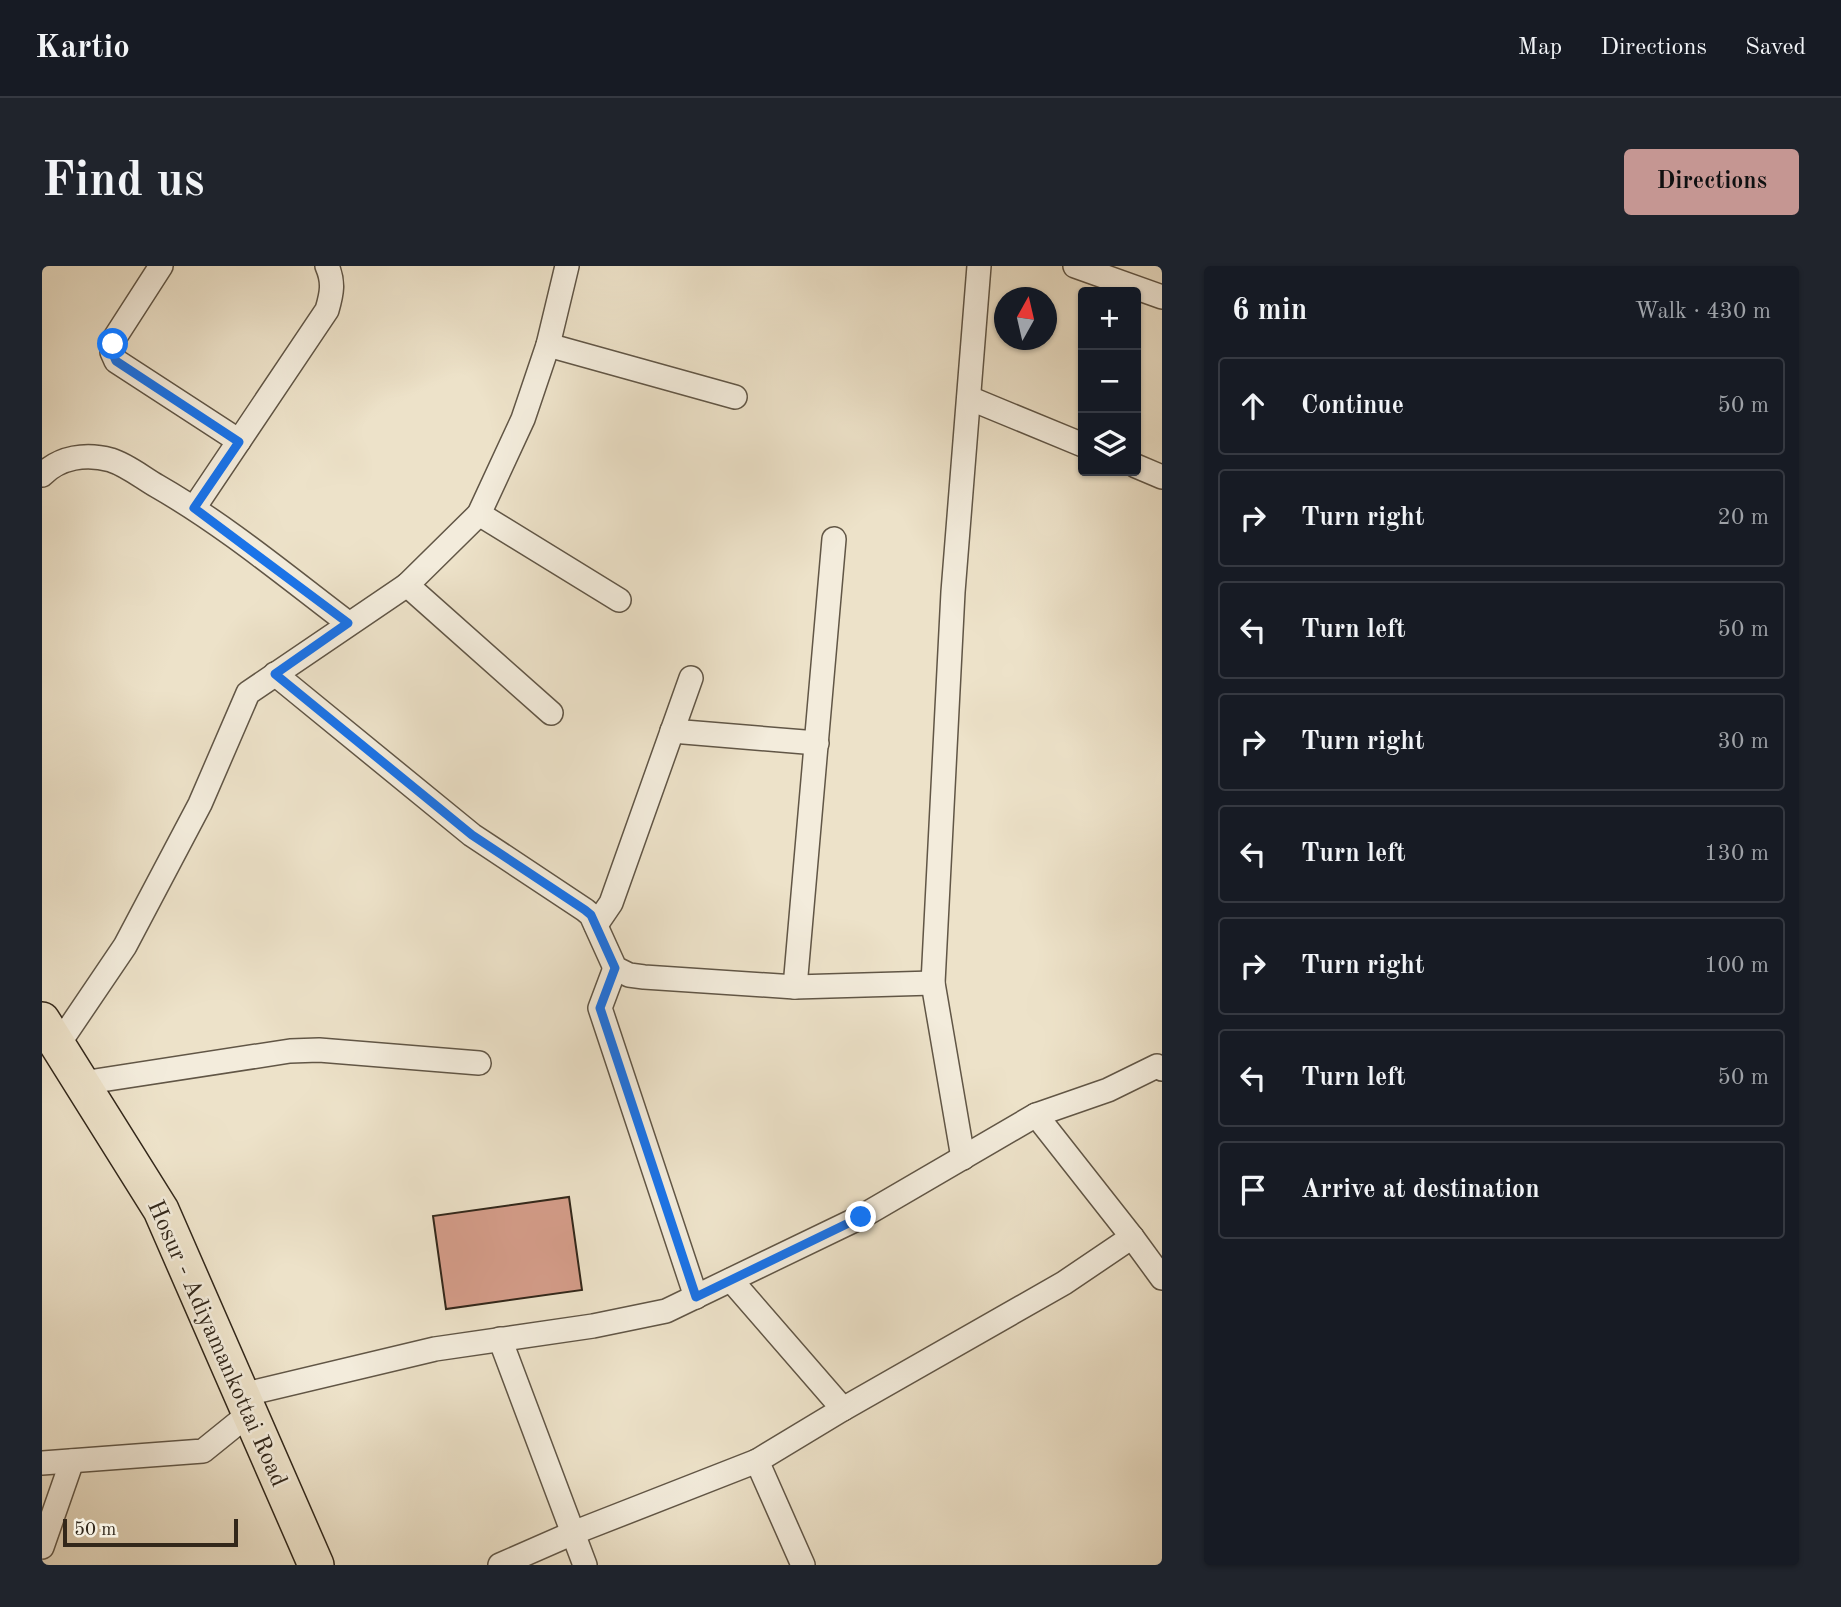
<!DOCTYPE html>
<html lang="en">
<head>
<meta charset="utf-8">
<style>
  body { margin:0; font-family:"Old Standard TT",serif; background:#20242c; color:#f1f3f6 }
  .controls { position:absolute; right:21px; top:21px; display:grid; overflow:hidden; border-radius:7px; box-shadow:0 2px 5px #0004 }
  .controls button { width:63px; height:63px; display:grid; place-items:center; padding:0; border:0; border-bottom:2px solid #363941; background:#171b24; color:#f1f3f6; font:35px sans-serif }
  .compass { position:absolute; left:952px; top:21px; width:63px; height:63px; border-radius:50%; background:#171b24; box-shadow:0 2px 5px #0004; rotate:8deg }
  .scale { position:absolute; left:21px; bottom:18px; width:175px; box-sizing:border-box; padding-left:7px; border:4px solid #32271a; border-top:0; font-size:19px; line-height:24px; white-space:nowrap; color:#32271a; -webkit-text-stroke:5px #f3ecdc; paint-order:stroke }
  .stop { position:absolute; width:21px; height:21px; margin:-16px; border:5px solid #1a73e8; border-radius:50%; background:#fff }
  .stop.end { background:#1a73e8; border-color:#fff; box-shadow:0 2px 7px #0008 }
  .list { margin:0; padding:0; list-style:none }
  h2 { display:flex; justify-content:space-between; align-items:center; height:91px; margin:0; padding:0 28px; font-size:30px }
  h2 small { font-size:23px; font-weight:400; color:#9ea1a6 }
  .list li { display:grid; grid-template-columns:46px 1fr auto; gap:21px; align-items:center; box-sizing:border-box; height:98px; margin:0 14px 14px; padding:0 14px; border:2px solid #363941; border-radius:7px }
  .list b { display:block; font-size:26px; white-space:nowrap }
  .list em { font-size:23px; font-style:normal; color:#9ea1a6 }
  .icon { flex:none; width:38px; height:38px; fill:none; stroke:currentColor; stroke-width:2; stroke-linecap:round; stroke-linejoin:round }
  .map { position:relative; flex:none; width:1120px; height:1299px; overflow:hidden; border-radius:7px }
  header { display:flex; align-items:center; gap:42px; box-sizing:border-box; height:98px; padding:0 35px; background:#171b24; border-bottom:2px solid #363941 }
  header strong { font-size:33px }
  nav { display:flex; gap:38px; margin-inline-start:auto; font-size:24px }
  .intro { display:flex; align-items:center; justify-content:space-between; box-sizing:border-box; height:168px; padding:0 42px }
  h1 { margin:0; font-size:49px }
  .button { padding:18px 32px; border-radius:7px; background:#c59692; color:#111; font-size:24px; font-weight:700 }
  main { display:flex; gap:42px; padding:0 42px }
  aside { flex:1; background:#171b24; border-radius:7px; box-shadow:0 2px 5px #0004 }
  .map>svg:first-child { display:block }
</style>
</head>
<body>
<header>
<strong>Kartio</strong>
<nav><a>Map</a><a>Directions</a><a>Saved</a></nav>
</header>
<div class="intro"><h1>Find us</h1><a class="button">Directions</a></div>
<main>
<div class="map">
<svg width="1120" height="1299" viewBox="0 0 1120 1299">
  <rect width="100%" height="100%" fill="#ede2c9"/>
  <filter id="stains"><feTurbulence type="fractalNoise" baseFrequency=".00286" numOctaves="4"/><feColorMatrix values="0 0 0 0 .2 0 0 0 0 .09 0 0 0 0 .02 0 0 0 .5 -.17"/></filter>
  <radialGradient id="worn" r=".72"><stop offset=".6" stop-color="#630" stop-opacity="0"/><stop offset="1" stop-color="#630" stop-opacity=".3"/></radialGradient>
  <path fill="#d59d8a" stroke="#32271a" stroke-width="2" d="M527,931l13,93 -136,19 -13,-93z"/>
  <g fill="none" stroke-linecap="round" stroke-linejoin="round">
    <defs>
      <g id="minor">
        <path d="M119,0l-47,73 -2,13 4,9 123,80"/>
        <path d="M1033,0l87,31"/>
        <path d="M506,79l187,52"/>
        <path d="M927,132l114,47"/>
        <path d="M1094,200l26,11"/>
        <path d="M0,209c18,-18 44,-22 69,-15 16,5 32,18 46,26 68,39 129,90 191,137"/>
        <path d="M152,242l133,-198c5,-17 7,-28 0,-44"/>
        <path d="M437,248l140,86"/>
        <path d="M365,319l144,128"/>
        <path d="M233,408l197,161 113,75 6,5 24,53 14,7 15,2 151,10 138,-4"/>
        <path d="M630,465l145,12"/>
        <path d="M554,659l15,-22 80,-225"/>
        <path d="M573,702l-15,40 96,289"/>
        <path d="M753,721l39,-448"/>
        <path d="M16,779l67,-99 75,-142 48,-111 159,-108 72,-71 44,-95 25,-74 19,-79"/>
        <path d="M40,817l208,-32 29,-1 160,13"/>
        <path d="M921,892l-30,-175 20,-391 26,-326"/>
        <path d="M1090,971l30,41"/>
        <path d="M689,1014l112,129"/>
        <path d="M458,1073l85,226"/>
        <path d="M200,1129l193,-46 158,-23 73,-15 195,-94 175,-102 72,-25 49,-24 5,3"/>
        <path d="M715,1195l46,104"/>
        <path d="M0,1197l161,-12 47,-38"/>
        <path d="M0,1281l30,-86"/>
        <path d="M458,1299l73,-32 184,-72 86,-52 221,-126 68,-46 -96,-122"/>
      </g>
      <path id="highway" d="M0,754l119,190 155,355"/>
    </defs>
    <use href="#minor" stroke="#615646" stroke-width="26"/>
    <use href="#highway" stroke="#32271a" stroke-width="38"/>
    <use href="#minor" stroke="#f3ecdc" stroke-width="23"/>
    <use href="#highway" stroke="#ede2c9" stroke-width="35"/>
  </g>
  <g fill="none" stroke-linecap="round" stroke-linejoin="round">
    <path stroke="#1a73e8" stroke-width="9" d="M71,78l-1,8 4,9 123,81 -45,66 154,115 -73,51 197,161 113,75 6,5 24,53 -15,40 96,289 165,-80"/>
  </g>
  <g text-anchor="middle" stroke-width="5" stroke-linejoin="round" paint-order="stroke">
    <g font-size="24" fill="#32271a" stroke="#f3ecdc">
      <text transform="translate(176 1077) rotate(66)" y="8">Hosur - Adiyamankottai Road</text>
    </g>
  </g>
  <rect width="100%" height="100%" filter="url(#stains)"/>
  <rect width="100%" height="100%" fill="url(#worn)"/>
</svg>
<div class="controls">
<button>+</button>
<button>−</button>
<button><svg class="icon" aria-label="layers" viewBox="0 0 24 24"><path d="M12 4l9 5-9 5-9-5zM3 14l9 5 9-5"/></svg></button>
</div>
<svg class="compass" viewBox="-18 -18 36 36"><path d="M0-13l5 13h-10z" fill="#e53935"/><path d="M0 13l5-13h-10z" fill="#9ea1a6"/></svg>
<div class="scale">50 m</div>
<div class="stop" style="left:71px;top:78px"></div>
<div class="stop end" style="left:819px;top:951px"></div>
</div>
<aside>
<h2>6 min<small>Walk · 430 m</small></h2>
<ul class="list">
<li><svg class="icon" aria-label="ahead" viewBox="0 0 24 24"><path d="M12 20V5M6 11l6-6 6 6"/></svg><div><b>Continue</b></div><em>50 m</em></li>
<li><svg class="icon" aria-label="right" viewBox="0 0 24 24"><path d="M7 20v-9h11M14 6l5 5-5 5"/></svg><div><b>Turn right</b></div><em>20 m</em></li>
<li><svg class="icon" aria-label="left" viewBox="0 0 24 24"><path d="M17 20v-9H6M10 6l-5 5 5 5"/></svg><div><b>Turn left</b></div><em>50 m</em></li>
<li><svg class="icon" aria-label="right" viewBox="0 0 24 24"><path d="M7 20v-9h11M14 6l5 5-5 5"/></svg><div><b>Turn right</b></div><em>30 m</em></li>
<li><svg class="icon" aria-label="left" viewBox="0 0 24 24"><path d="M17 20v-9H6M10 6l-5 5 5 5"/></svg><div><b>Turn left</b></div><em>130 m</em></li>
<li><svg class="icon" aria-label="right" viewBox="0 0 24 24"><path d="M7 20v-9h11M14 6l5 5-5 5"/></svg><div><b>Turn right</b></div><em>100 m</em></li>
<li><svg class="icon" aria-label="left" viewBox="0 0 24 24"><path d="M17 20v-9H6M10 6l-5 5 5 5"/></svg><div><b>Turn left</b></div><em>50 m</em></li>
<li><svg class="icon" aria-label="arrive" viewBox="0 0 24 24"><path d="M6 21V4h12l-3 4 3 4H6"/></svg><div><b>Arrive at destination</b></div></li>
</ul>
</aside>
</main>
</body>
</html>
